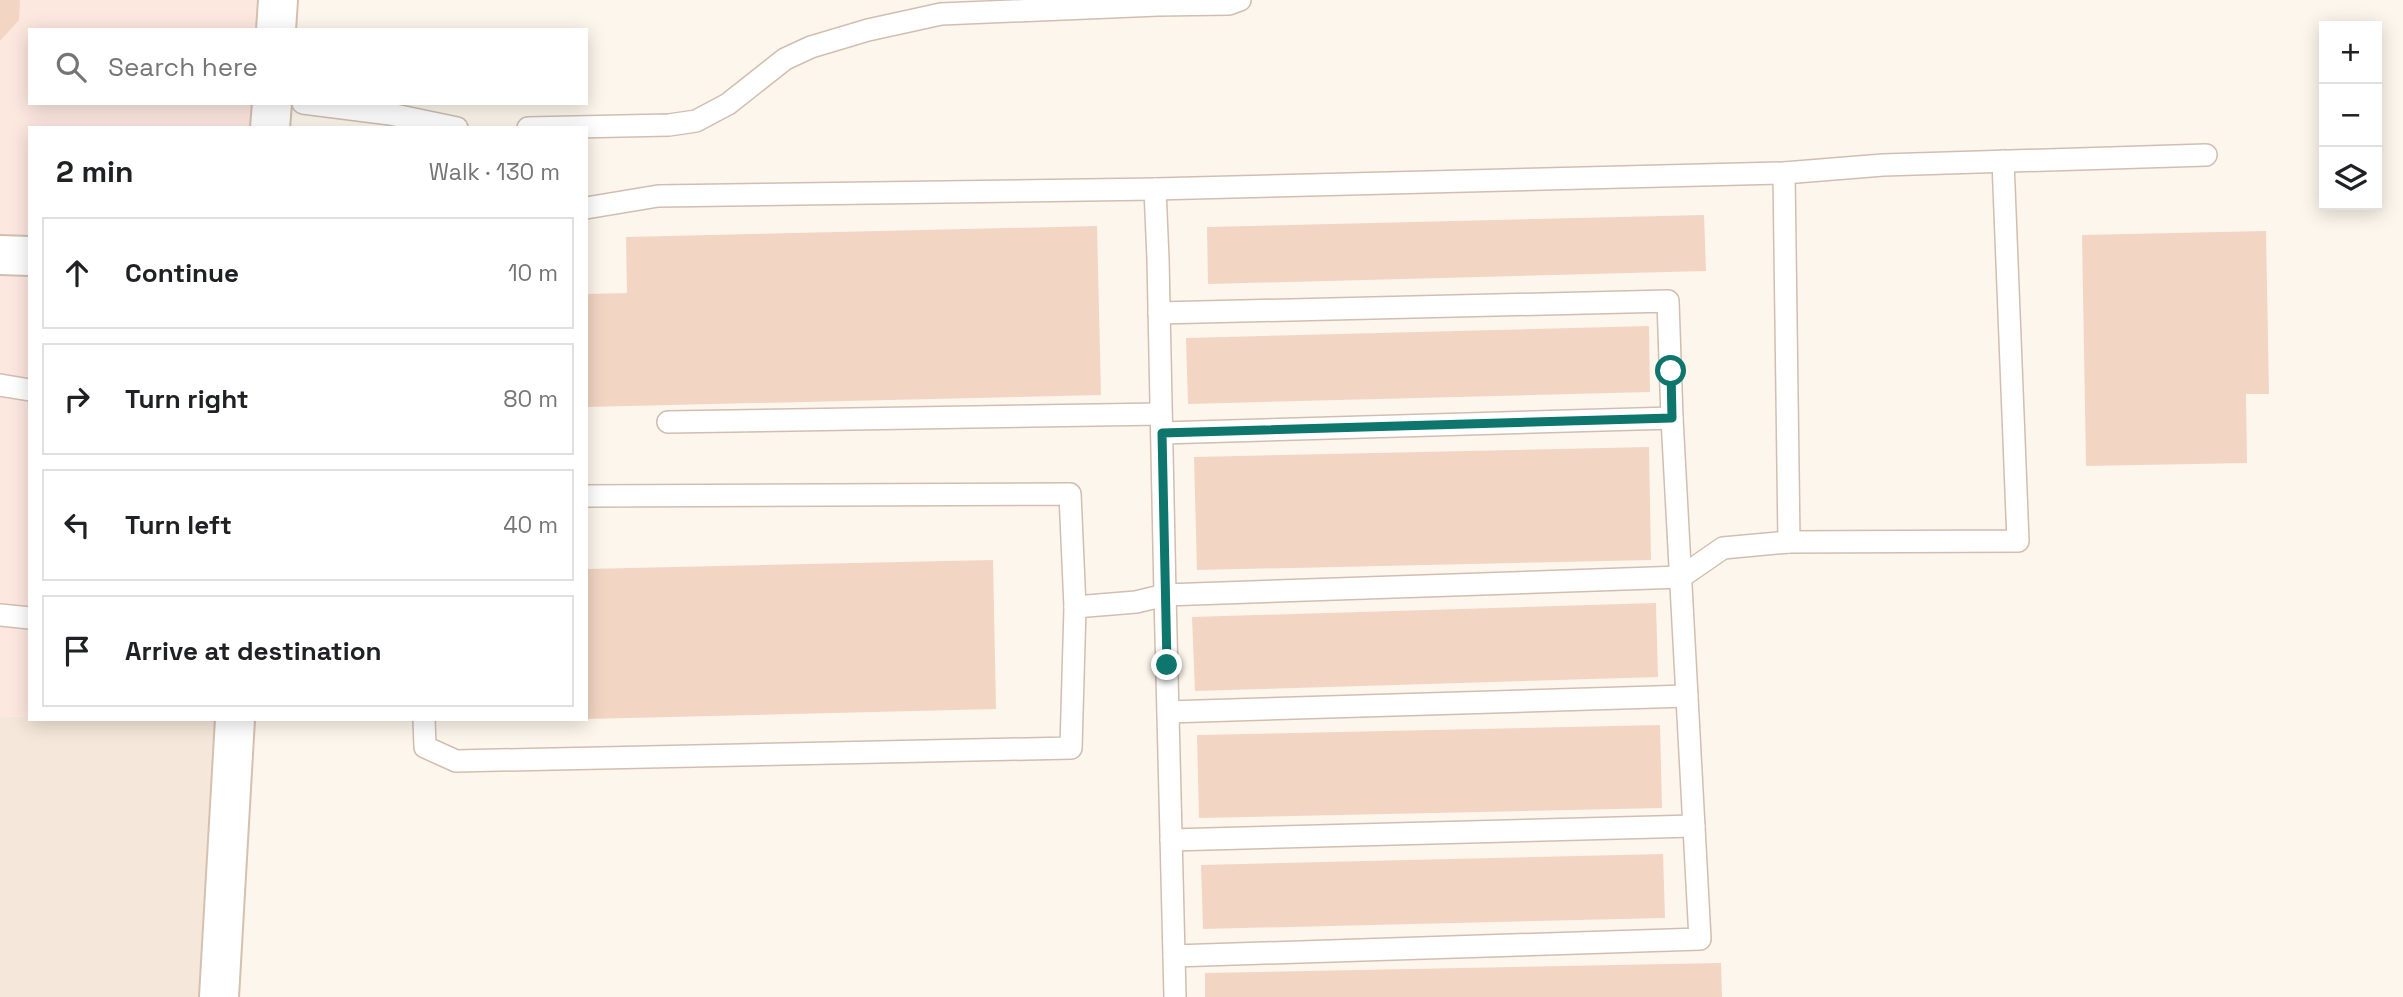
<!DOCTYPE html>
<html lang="en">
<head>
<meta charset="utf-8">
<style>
  body { margin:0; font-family:"Space Grotesk",sans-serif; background:#f6f6f6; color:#202124 }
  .controls { position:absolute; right:21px; top:21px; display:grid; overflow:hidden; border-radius:0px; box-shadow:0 4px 18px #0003 }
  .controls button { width:63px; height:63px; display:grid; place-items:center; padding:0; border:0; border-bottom:2px solid #e0e0e0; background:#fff; color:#202124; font:35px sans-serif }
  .stop { position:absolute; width:21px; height:21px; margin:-16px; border:5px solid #0f766e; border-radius:50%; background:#fff }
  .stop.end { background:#0f766e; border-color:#fff; box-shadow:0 2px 7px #0008 }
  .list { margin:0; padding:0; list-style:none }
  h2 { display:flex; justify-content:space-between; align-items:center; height:91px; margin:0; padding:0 28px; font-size:30px }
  h2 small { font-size:23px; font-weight:400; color:#757577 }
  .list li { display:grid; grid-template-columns:46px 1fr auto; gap:21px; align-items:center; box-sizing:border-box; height:112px; margin:0 14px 14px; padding:0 14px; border:2px solid #e0e0e0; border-radius:0px }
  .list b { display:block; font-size:26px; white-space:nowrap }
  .list em { font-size:23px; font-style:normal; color:#757577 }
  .icon { flex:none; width:38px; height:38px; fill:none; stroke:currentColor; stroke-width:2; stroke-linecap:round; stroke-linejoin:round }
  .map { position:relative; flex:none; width:2403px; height:997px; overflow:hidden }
  .search { position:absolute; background:#fff; box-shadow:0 4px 18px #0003; left:28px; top:28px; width:560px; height:77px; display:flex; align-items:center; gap:18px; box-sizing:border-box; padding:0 24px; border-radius:0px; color:#757577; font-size:26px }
  .panel { position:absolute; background:#fff; box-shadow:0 4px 18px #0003; left:28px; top:126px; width:560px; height:595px; border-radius:0px }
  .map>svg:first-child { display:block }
</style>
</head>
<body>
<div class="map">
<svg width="2403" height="997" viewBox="0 0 2403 997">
  <rect width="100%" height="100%" fill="#fdf6ec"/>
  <path fill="#f5e8da" d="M0,716l30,1v2h192l-15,278h-207z"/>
  <path fill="#fde8e0" d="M0,0h272l-2,30h-240v73h235l-2,25h-233v589l-30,-1z"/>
  <g fill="#f3d5c3">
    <path d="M0,0h20l-1,20 -19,21z"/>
    <path d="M1704,215l2,56 -498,13 -1,-57z"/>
    <path d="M1097,226l4,169 -515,12v-113l41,-1 -1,-56z"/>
    <path d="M2266,231l3,163h-23l1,69 -161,3 -4,-231z"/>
    <path d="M1649,326l1,66 -462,12 -2,-66z"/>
    <path d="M1649,447l2,113 -454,10 -3,-113z"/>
    <path d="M993,560l3,149 -410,10v-150z"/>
    <path d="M1656,603l2,74 -463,14 -3,-74z"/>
    <path d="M1660,725l2,83 -463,10 -2,-83z"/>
    <path d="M1663,854l2,64 -462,11 -2,-64z"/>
    <path d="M1721,963l1,34h-517v-24z"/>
  </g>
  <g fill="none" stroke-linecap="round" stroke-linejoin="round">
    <defs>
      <g id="lane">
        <path d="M303,103l87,11 67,14"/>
        <path d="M528,128l141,-3 27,-4 32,-17 57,-45 26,-12 57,-17 73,-16 217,-9 71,-1 11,-4"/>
        <path d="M1784,173l5,369 229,-1 -15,-380"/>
        <path d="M1155,189l3,70 7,336 516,-18 42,-29 66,-6"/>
        <path d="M586,208l72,-12 497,-7 629,-16 99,-8 323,-10"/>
        <path d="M1159,313l509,-12 4,117"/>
        <path d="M0,385l30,5"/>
        <path d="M668,422l493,-8"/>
        <path d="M1075,607l61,-5 29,-7 9,361 526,-17 -28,-521 -510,15"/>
        <path d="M0,615l30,3"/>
        <path d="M1168,712l519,-16"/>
        <path d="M424,719l1,28 31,14 615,-13 4,-141 -5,-113 -484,2"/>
        <path d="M1171,840l523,-14"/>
        <path d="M1174,956l1,41"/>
      </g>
      <path id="street" d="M0,255l30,1"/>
      <g id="secondary">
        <path d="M276,30l2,-30"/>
        <path d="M270,128l2,-25"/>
        <path d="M219,997l16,-278"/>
      </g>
    </defs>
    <use href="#lane" stroke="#d1beb0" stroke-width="24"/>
    <use href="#street" stroke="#d1beb0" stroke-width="42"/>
    <use href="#secondary" stroke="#d6c0b0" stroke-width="42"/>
    <use href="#lane" stroke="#fff" stroke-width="21"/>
    <use href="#street" stroke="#fff" stroke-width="38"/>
    <use href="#secondary" stroke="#fff" stroke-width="38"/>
  </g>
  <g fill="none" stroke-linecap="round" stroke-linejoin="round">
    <path stroke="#0f766e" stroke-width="9" d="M1167,665l-5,-232 510,-15 -1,-47"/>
  </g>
</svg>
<div class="controls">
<button>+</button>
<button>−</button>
<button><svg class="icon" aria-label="layers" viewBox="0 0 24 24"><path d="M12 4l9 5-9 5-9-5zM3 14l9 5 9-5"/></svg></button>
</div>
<div class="stop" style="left:1671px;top:371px"></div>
<div class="stop end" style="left:1167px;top:665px"></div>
<div class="search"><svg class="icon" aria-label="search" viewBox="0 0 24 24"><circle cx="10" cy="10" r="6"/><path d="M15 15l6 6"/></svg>Search here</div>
<section class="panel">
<h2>2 min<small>Walk · 130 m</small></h2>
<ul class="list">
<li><svg class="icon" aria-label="ahead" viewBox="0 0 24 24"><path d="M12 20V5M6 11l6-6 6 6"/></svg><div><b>Continue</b></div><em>10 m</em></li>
<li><svg class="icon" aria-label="right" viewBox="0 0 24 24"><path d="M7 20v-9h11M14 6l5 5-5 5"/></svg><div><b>Turn right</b></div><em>80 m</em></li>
<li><svg class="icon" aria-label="left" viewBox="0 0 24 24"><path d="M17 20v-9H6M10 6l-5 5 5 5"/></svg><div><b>Turn left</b></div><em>40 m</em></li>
<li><svg class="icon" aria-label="arrive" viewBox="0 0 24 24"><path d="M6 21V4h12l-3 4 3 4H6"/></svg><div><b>Arrive at destination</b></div></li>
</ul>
</section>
</div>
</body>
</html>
